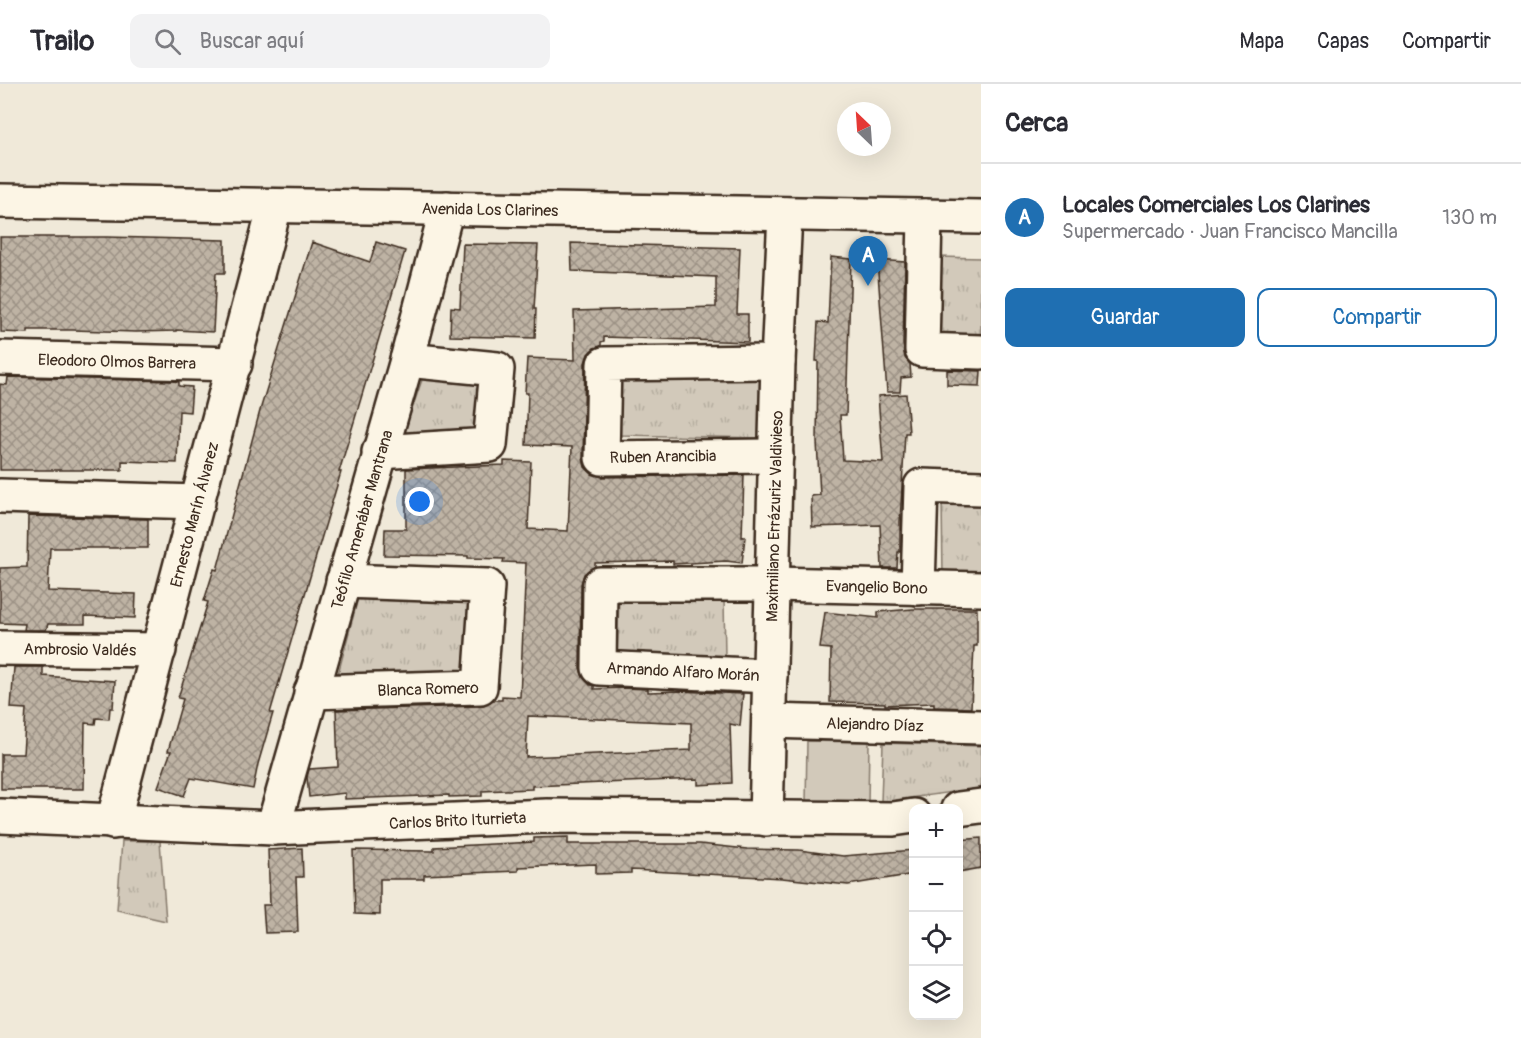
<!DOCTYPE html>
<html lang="es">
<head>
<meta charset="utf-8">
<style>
  body { margin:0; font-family:Pangolin,sans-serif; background:#f2f2f3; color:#2b2b33 }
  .controls { position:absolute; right:18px; bottom:18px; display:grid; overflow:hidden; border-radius:12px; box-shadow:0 6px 24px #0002 }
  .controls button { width:54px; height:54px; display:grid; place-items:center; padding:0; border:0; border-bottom:2px solid #e1e1e2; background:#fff; color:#2b2b33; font:30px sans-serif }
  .compass { position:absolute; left:837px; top:18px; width:54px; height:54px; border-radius:50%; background:#fff; box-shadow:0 6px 24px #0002; rotate:335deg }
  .you { position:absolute; left:420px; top:418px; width:21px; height:21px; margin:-15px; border:4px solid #fff; border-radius:50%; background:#1a73e8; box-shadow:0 0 0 9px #1a73e833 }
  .badge { display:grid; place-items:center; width:39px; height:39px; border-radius:50%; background:#1f6fb2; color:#fff; font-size:20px; font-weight:700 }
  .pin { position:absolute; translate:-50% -50px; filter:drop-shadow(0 2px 3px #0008) }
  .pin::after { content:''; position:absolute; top:32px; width:21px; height:18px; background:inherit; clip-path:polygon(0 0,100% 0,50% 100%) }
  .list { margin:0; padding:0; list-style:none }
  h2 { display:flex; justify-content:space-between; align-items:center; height:78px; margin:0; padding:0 24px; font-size:26px }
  h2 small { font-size:20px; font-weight:400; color:#7c7c81 }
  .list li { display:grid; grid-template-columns:39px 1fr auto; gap:18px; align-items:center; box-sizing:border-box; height:108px; padding:0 24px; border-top:2px solid #e1e1e2 }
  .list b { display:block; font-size:22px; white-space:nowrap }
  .list p { margin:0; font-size:20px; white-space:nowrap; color:#7c7c81 }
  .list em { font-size:20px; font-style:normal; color:#7c7c81 }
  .actions { display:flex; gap:12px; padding:18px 24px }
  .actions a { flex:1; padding:14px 0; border:2px solid #1f6fb2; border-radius:12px; text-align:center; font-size:21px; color:#1f6fb2 }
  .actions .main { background:#1f6fb2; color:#fff }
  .icon { flex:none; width:33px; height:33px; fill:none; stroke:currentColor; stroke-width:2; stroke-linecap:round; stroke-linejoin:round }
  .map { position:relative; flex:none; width:981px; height:954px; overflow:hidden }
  header { display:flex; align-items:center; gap:36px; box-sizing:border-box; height:84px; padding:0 30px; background:#fff; border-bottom:2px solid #e1e1e2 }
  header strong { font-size:28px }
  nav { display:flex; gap:33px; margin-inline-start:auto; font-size:21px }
  .search { width:420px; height:54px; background:#f2f2f3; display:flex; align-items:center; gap:15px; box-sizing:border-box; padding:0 21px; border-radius:12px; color:#7c7c81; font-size:22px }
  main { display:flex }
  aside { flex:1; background:#fff }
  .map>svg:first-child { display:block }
</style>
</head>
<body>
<header>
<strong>Trailo</strong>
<div class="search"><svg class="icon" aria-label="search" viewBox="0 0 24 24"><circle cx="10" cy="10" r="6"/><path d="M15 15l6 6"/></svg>Buscar aquí</div>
<nav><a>Mapa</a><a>Capas</a><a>Compartir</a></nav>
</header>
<main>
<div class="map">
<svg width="981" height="954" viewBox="0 0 981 954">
  <defs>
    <pattern id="grass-tufts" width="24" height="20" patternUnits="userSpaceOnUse" patternTransform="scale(1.5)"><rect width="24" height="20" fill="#d2c9ba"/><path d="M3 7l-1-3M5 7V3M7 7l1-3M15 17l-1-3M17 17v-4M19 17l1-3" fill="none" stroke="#b5ad9f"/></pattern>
    <pattern id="building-cross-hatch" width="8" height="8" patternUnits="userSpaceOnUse" patternTransform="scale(1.5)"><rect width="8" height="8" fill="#beb3a4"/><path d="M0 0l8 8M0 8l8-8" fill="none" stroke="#9c9285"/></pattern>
  </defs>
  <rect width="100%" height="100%" fill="#f0e9d9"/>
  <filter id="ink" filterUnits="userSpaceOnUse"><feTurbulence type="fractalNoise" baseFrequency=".0167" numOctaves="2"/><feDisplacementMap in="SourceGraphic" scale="12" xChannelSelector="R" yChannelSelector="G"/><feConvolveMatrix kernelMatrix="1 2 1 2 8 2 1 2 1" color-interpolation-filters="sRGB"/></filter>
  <g filter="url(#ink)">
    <g fill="url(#grass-tufts)" stroke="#867a6c" stroke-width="1.5">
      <path d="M938,173l43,1v87l-45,-1z"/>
      <path d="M424,290l59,5 -10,54 -70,2z"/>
      <path d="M621,293l141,3 -2,58 -140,-3z"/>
      <path d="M981,415v78h-38l-1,-77z"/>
      <path d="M359,510l113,4 -3,83 -131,-7z"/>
      <path d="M619,511l105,3 1,59h-108z"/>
      <path d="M883,659l98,3v42l-100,14z"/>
      <path d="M122,757h38l6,80 -49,-11z"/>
    </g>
    <path fill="#d2c9ba" stroke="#867a6c" stroke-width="1.5" d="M807,657l62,1 -1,63 -62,-1z"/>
    <g fill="url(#building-cross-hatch)" stroke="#3b2a1e" stroke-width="1.5" fill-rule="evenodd">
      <path d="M0,153h107l118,3v33h-9l-3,59 -37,-2v1l-40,1 -63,-2h-45v3l-27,-1z"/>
      <path d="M312,158l58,20 6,-20 29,9 -66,221h2l-16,54 -55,187h3l-15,51 -5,25 -62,-11 -7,18 -26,-9 13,-36h-3l15,-52 -5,-1 30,-96 -4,-1 10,-32 3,1 44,-163z"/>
      <path d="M571,159l169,5 -3,66h11v28l-144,-5v4l-3,1v4l-7,2 -6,6 -3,9 -2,95 2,9 7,7 10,3 142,-2 -2,62h3l-3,26 -16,-2 -53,3v-3l-78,2v3l-11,8 -3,10 -1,84 3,9 7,8h4v4l31,-1 23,1v3l31,-1 64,3 -3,32 -10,-2 2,59 -34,2v-6l-166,7v3l-50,2v5l-33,1v-2l-104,4v-6l-36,4 -2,-20 2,-8 29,-2 -2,-57 145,-4 12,-6h9v-4l18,1 6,-134 -23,-1 1,-3 -36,-1v-2l-84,-1 1,-26h21v-60l98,-4v-4l27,1 -3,67 40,2 4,-84 -46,-2 2,-52h-3l2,-35 48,2 -1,-49 142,-4v-30l-144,-6zM528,632l163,7v27l-165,7z"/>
      <path d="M463,160l75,1 -4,64h2l-1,29 -85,-2 1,-29 9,1z"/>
      <path d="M831,173l20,2 -5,156h-6l3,45 40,2 -5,-66 28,-2 3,39h-4l-5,89v30h-2l-1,16h-15l-2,-43 -68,2 -1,-31 9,-1 -3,-53 1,-81h-2l2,-39 10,1z"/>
      <path d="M877,176l28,2 -2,82 2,14 5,6 1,13 -10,1 -1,14h-13z"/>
      <path d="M947,286l34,1 -1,15 -33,-1z"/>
      <path d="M8,293l165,4 6,1v4l13,1 -2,25 -11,-1 -2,52 -55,-2v9h-122v-86l7,1z"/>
      <path d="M28,432l120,3v29h-98l-2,43 88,3 -1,24 -50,-2v8h-37l-2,6h-22l1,-6 -25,-1v-55l27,-1z"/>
      <path d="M913,525h64v37h-3l-3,62 -37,-1v-4l-49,2v-2l-55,-1 1,-53 -11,-1 5,-36 53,6v-6z"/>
      <path d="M14,583h29v9l72,5 -2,27h-3l-1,11 -13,-1 -1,6 -10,-1 -1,66h-83v-35h22l3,-45 -15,-1z"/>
      <path d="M568,753v7h132l47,5 52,1 44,6 71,-6v24l-66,11 -66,-7 -151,-8v3l-35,1v-10l-78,3v4l-94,4v4h-44v36l-25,-1 -2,-64 81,1v-4l100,-5v-4z"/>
      <path d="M981,754v30l-23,4v-32z"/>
      <path d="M302,764l1,29h-7l2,55 -33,1 -2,-28h7l-2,-55z"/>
    </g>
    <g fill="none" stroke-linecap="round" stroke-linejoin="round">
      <defs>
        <g id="minor">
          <path id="s1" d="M0,117l981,16"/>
          <path d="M925,132l-3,134 59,2"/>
          <path id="s2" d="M0,274l235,6"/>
          <path d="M379,368l111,-7 7,-76 -90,-9"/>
          <path d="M776,372l-174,2 2,-94 174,-2"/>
          <path d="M0,412l198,6"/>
          <path d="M918,504l3,-102 60,2"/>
          <path id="s3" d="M0,564l159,2"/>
          <path id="s4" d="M770,592l-171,-8 1,-84h173l208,5"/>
          <path id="s5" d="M311,608l169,-5 7,-101 -144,-5"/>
          <path id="s6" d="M769,637l212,6"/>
          <path d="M958,725l23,-3"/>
          <path id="s7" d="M0,732l273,12 274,-12 346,3 21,-3"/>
          <path id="s8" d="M766,735l12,-457 7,-148"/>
          <path id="s9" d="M113,738l162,-616"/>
          <path id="s10" d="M273,744l134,-468 40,-152"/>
        </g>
      </defs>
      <use href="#minor" stroke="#3b2a1e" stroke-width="38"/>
      <use href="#minor" stroke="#fcf5e5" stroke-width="33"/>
    </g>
  </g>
  <g text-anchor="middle" stroke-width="6" stroke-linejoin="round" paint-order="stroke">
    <g font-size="16" fill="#3b2a1e" stroke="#fcf5e5">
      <text dy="6" stroke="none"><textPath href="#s1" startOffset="490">Avenida Los Clarines</textPath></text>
      <text dy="6" stroke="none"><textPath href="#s2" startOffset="117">Eleodoro Olmos Barrera</textPath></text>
      <text transform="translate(663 372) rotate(-1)" y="6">Ruben Arancibia</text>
      <text dy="6" stroke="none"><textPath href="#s9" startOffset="318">Ernesto Marín Álvarez</textPath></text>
      <text dy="6" stroke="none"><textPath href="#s8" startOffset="303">Maximiliano Errázuriz Valdivieso</textPath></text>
      <text dy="6" stroke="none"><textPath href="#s10" startOffset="321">Teófilo Amenábar Mantrana</textPath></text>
      <text dy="6" stroke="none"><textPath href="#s4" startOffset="532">Evangelio Bono</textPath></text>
      <text dy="6" stroke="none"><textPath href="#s3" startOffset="80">Ambrosio Valdés</textPath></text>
      <text transform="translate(683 587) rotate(3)" y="6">Armando Alfaro Morán</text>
      <text dy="6" stroke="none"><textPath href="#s5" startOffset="117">Blanca Romero</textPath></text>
      <text dy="6" stroke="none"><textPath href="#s6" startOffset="106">Alejandro Díaz</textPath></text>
      <text dy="6" stroke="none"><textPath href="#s7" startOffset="458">Carlos Brito Iturrieta</textPath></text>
    </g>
  </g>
</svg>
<div class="controls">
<button>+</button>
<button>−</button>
<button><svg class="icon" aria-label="locate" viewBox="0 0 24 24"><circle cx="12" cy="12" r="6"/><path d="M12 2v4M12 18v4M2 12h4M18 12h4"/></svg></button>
<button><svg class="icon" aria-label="layers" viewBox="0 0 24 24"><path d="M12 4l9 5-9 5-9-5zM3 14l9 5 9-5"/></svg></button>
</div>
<svg class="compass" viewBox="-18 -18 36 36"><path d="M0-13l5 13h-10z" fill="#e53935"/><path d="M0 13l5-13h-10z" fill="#7c7c81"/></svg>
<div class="you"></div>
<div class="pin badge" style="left:868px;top:202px">A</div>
</div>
<aside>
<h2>Cerca<small></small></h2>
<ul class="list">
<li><span class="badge">A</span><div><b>Locales Comerciales Los Clarines</b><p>Supermercado · Juan Francisco Mancilla</p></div><em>130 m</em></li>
</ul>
<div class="actions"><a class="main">Guardar</a><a>Compartir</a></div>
</aside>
</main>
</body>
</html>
